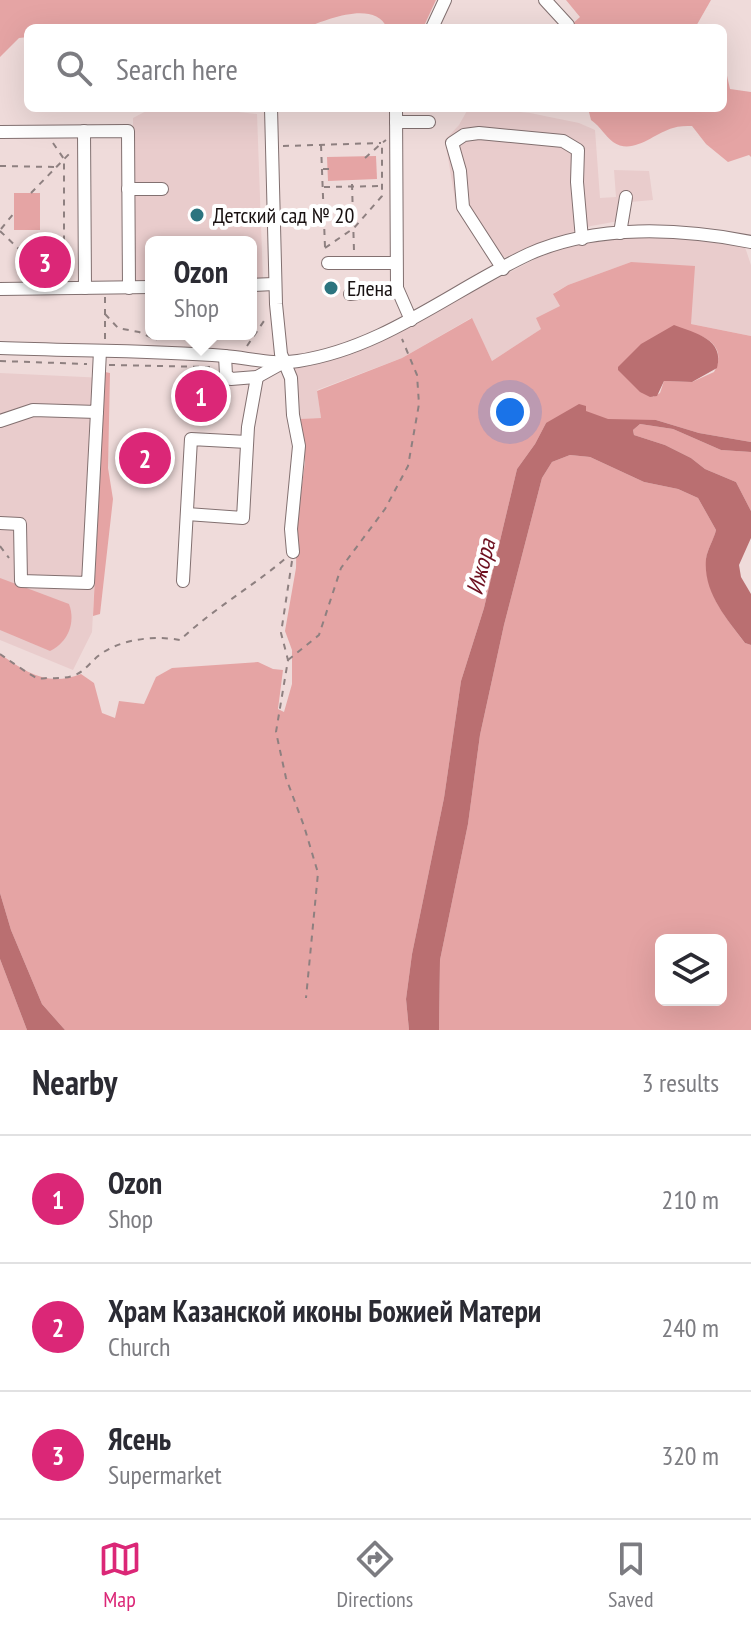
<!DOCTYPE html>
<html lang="en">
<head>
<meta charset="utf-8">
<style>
  body { margin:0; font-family:"PT Sans Narrow",sans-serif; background:#f7f7f7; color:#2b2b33 }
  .controls { position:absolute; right:24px; bottom:24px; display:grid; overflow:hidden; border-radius:12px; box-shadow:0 8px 32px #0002 }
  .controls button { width:72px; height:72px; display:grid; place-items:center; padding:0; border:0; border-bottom:2px solid #e1e1e2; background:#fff; color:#2b2b33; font:40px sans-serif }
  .you { position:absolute; left:510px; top:412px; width:28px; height:28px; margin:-20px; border:6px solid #fff; border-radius:50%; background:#1a73e8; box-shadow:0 0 0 12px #1a73e833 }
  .badge { display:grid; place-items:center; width:52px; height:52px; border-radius:50%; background:#db2777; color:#fff; font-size:26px; font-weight:700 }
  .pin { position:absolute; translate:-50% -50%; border:4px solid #fff; box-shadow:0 2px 8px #0006 }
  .popup { position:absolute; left:145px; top:236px; width:112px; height:104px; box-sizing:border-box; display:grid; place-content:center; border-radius:12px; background:#fff; filter:drop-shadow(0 2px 6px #0005); font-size:26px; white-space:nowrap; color:#7c7c81 }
  .popup b { font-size:30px; color:#2b2b33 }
  .popup::after { content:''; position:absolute; left:50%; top:100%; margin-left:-16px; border:16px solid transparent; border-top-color:#fff }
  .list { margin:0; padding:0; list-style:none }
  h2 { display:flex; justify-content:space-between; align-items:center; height:104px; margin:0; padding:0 32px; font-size:34px }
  h2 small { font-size:26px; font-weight:400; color:#7c7c81 }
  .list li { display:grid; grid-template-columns:52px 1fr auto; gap:24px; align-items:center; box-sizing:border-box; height:128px; padding:0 32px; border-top:2px solid #e1e1e2 }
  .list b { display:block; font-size:30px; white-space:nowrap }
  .list p { margin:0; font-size:26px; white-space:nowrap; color:#7c7c81 }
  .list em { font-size:26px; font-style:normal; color:#7c7c81 }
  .icon { flex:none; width:44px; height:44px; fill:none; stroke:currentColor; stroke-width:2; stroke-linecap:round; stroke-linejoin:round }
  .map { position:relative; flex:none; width:751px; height:1030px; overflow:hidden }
  .search { position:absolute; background:#fff; box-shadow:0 8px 32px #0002; left:24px; right:24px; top:24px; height:88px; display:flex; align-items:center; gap:20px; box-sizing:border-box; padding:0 28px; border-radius:12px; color:#7c7c81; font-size:30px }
  .sheet { height:488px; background:#fff }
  nav { display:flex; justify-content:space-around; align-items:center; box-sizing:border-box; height:112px; border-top:2px solid #e1e1e2; background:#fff; font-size:22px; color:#7c7c81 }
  nav a { display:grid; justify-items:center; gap:4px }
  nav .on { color:#db2777 }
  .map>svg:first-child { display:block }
</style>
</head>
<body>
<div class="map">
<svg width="751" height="1030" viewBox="0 0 751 1030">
  <rect width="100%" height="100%" fill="#efdbda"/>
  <g fill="#e9cccc">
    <path d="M152,108h50l55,6 6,166h-12v-38h-100v40h-18v-164z"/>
    <path d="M479,108l51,5 49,10 16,7 5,68 16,-1 -2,-27 35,1 4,29 -23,2v17l-39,7 -47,15 -50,21 -38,-56 -11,-66 14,-15 9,-16z"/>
    <path d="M633,237h39l73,10 6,18v71l-60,-12 -60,-62 -63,23 -14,8 7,13 -20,23 -49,32 -21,-43 -69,40 -85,32 4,28 -22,1 -6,-51 49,-12 44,-19 149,-78 32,-13z"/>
    <path d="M0,373l105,5 -13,254 -19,38 -73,-30z"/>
  </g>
  <g fill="#e5a4a4" fill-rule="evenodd">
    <path d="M0,0h436l-13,28h-36c-12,-28 -60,-9 -81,0h-278v9l-9,1 -19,19z"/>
    <path d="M566,0h145l-16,28h-124l-1,-2 10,-9z"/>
    <path d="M723,58l7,31 21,3v65l-2,-2 -21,7 -22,-18 -14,-18c-6,0 -13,0 -19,2 -19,5 -40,28 -60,14 -8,-6 -12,-15 -22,-22l-3,-12h135z"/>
    <path d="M376,156l1,23 -49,2 -1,-24z"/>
    <rect x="14" y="193" width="26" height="37"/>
    <path d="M631,262l64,4 -4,58 60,12v106l-52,-9 -43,-13 -110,3 -11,21 -18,25 -33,139 -23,73 -17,117 -32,156 -6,45 3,31h-344l-23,-26 -31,-74 -11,-37v-239c27,19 48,33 81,20l13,9 8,30 13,5 4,-17 25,3 12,-27 16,-9 86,-6 15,7 10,1 -5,39 6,3 8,-28v-34l-7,-19 11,-63 1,-46 8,-60 -6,-43 22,-1 -4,-27 85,-33 70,-40 20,43 49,-32 -5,-11 24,-12 -7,-12 15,-9zM699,335c17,7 25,19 15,37l-22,10 -28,-1 -4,12 -7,4 -16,-48 12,-7z"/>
    <path d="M105,372l5,1 -2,95 5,31 -13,115 -7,2 12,-238 -4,-4z"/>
    <path d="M640,424l33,5 48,21 30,2v59l-15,-29 -31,-13 -14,-11 -26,-13 -31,-10 -1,-5z"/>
    <path d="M570,455l20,2 54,25 34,7 20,9 18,32c-2,10 -10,21 -10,31 0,33 19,56 39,82l6,2v385h-312l1,-70 28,-136 12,-89 24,-110 38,-147 10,-16zM661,940h60v60h-60z"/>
    <path d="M0,578l69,26c7,19 -1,38 -19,47l-50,-21z"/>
    <path d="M0,959l27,71h-27z"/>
  </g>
  <g fill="#ba6f71">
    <path d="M674,325c21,8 51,14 43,43l-25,14 -28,-1 -7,15 -7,1 -10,-5 -22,-22v-3l23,-23z"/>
    <path d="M579,404l7,2v5l22,8 48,1 43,13 52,9v10l-30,-2 -48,-21 -33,-5 -7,6 1,5 31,10 26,13 14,11 31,13 15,29v27l-12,27 2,12 10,17v51l-6,-2c-19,-25 -42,-51 -39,-84 1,-9 8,-20 10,-29l-18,-32 -20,-9 -34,-7 -54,-25 -20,-2 -18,7 -10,16 -38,147 -24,110 -12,89 -28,136 -1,70h-30l-3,-31 6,-45 32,-156 17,-117 23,-73 33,-139 18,-25 11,-21z"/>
    <path d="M0,893l11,37 31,74 23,26h-38l-27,-71z"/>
  </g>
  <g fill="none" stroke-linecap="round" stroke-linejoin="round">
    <defs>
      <g id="minor">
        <path d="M545,0l23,25"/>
        <path d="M432,28l13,-28"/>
        <path d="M271,108l5,196 5,50 10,24 2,37 6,31 -8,83 2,23"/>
        <path d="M396,108l1,180 14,32"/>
        <path d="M396,122h33"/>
        <path d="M84,131l1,157"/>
        <path d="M0,132l128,-1 1,157"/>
        <path d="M128,189h34"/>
        <path d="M620,233l6,-36"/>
        <path d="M328,263h68"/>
        <path d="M503,269l-40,-62 -3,-36 -8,-28 12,-8 15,-2 84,8 15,9 -1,32 5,57"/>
        <path d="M251,285l23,-1"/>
        <path d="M0,289l151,-2"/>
        <path d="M350,294l47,-6"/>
        <path d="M0,348c75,3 151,2 225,8 24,2 49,9 73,5 86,-13 154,-71 231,-107 67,-30 151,-26 222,-12"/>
        <path d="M225,356l1,19 5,4 26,-2 27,-15"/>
        <path d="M0,421l33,-11 64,2 3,-61"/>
        <path d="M187,514l56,4 5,-91 9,-50"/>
        <path d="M0,523l20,1 1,57 67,2 9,-171"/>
        <path d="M183,581l8,-142 56,3"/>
      </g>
    </defs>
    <use href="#minor" stroke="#827070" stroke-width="14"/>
    <g stroke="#8e8080" stroke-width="2" stroke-dasharray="6 6" stroke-linecap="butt">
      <path d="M53,143l11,16v88l-5,5v23"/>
      <path d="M321,145l4,102"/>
      <path d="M283,146l98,-3"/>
      <path d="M365,158l17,-15"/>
      <path d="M0,166l55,1"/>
      <path d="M323,169h9"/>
      <path d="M352,184l2,67"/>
      <path d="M324,187l58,-1"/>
      <path d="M31,193l41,-42"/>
      <path d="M1,229l13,-16"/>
      <path d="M0,231l21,20 1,13 10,12h37"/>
      <path d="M325,248l29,-20 28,-32v-53l4,-3"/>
      <path d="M105,297v42"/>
      <path d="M105,314l13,14 21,4 18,8"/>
      <path d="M247,346l19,-28"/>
      <path d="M0,361l87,3"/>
      <path d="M109,365l101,2"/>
      <path d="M0,546l9,12"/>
      <path d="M292,561l-11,72 7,27 -12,72 10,46 18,48 14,47 -12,125"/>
      <path d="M0,654c6,4 31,22 37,24 4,1 8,0 12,0 42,2 33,-17 64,-31 20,-9 46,-11 67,-7 33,-31 72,-53 106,-82"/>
      <path d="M288,660l31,-25 22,-67 44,-59 23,-43 11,-62 -2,-29 -15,-36"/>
    </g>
    <use href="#minor" stroke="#fff" stroke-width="12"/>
  </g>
  <g fill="#2c747f" stroke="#fff" stroke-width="3">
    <circle cx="197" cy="215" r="8"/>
    <circle cx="331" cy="288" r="8"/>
  </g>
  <g text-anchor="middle" stroke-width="8" stroke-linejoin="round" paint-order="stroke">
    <g font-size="22" fill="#181111" stroke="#fff" text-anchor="start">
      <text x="213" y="223">Детский сад № 20</text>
      <text x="347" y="296">Елена</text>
    </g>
    <g font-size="24" font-style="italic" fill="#6d101f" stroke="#fff">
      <text transform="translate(481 567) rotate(-76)" y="8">Ижора</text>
    </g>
  </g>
</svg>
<div class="controls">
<button><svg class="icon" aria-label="layers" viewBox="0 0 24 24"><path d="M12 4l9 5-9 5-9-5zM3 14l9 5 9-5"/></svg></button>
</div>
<div class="you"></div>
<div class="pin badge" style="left:201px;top:396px">1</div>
<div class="popup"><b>Ozon</b>Shop</div>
<div class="pin badge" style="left:145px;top:458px">2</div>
<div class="pin badge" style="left:45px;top:262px">3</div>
<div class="search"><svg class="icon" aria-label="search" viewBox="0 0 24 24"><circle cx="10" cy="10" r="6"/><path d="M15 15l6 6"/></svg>Search here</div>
</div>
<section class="sheet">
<h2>Nearby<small>3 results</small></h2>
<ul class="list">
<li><span class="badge">1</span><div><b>Ozon</b><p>Shop</p></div><em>210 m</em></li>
<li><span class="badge">2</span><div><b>Храм Казанской иконы Божией Матери</b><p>Church</p></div><em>240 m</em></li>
<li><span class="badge">3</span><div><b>Ясень</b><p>Supermarket</p></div><em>320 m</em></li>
</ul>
</section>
<nav>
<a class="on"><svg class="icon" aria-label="map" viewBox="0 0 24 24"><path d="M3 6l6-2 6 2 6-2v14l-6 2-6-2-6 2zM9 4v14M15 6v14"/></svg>Map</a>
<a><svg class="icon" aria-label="directions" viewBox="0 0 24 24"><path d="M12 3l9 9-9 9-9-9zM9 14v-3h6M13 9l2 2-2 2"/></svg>Directions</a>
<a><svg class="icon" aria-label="saved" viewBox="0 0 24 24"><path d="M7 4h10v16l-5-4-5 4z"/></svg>Saved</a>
</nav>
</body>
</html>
